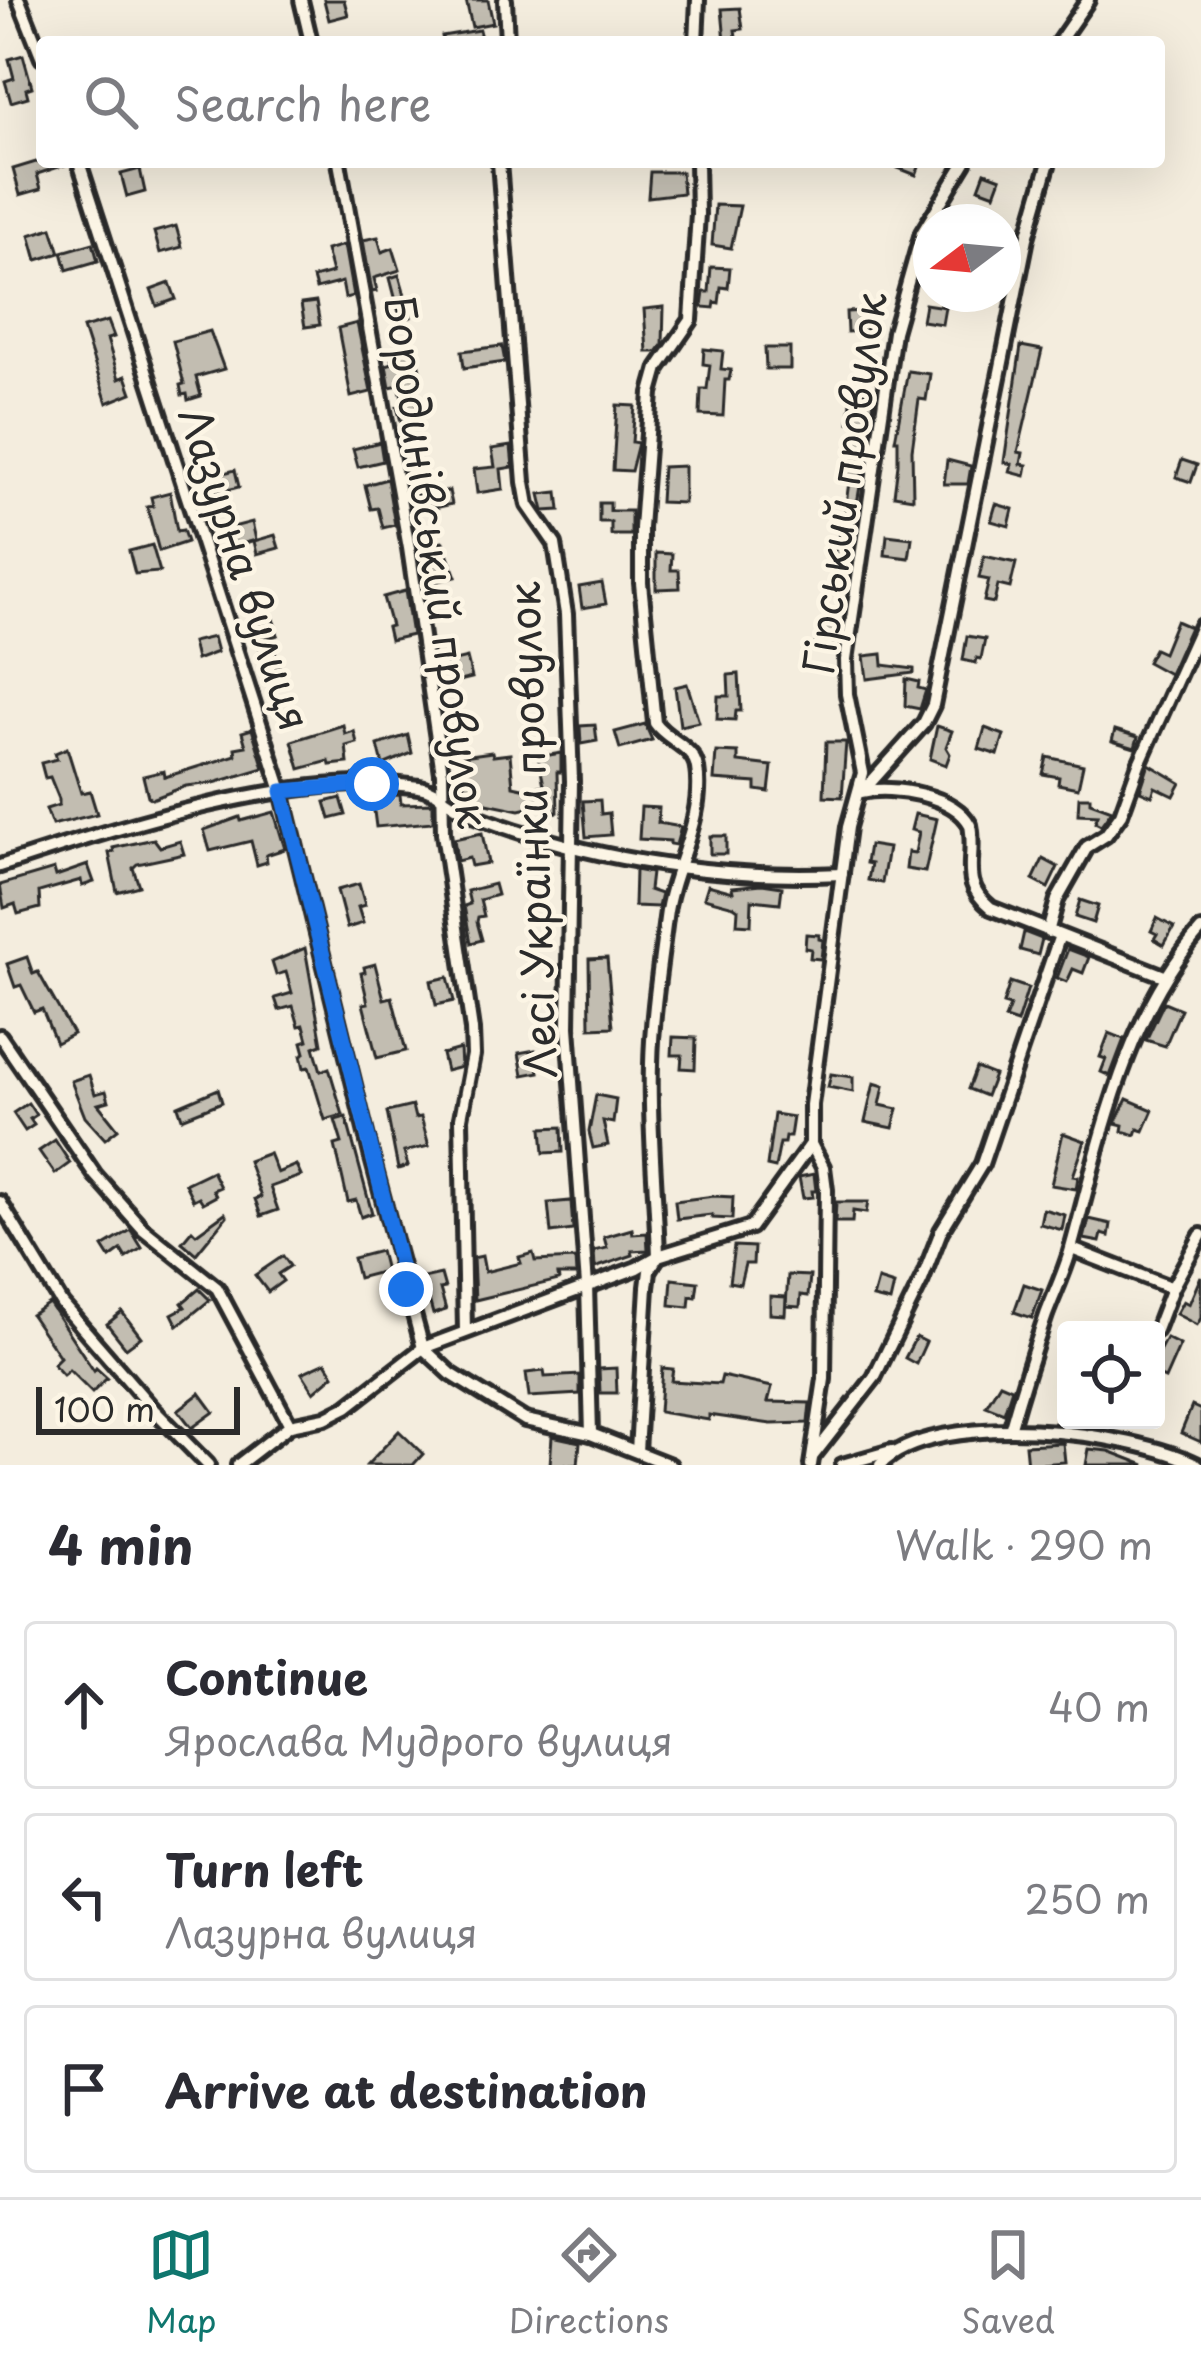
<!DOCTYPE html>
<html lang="en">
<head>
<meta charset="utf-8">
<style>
  body { margin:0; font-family:"Playpen Sans",sans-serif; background:#f2f2f3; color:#2b2b33 }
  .controls { position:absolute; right:36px; bottom:36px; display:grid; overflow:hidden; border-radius:12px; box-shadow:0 12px 48px #0002 }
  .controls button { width:108px; height:108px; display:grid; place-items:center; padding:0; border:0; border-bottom:3px solid #e1e1e2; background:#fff; color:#2b2b33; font:60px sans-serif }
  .compass { position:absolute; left:913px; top:204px; width:108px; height:108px; border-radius:50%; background:#fff; box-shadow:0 12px 48px #0002; rotate:254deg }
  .scale { position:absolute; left:36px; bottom:30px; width:204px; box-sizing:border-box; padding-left:12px; border:6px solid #2b2b2b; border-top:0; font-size:33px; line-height:42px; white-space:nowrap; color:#2b2b2b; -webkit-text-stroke:9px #fcf5e5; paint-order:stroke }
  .stop { position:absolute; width:36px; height:36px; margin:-27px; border:9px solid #1a73e8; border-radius:50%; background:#fff }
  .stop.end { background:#1a73e8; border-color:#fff; box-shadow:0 3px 12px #0008 }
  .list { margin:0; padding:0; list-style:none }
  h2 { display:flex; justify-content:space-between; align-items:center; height:156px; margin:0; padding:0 48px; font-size:51px }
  h2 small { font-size:39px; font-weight:400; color:#7c7c81 }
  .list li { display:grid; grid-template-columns:78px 1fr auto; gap:36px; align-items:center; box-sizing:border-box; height:168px; margin:0 24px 24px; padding:0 24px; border:3px solid #e1e1e2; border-radius:12px }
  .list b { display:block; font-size:45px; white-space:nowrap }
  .list p { margin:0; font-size:39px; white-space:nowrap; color:#7c7c81 }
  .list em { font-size:39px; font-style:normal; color:#7c7c81 }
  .icon { flex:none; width:66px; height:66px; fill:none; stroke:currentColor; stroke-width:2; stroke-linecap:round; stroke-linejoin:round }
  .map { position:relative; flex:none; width:1201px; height:1465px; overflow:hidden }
  .search { position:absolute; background:#fff; box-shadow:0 12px 48px #0002; left:36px; right:36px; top:36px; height:132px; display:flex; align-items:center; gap:30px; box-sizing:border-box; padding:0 42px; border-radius:12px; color:#7c7c81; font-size:45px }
  .sheet { height:732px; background:#fff }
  nav { display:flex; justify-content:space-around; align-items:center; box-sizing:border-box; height:168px; border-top:3px solid #e1e1e2; background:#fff; font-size:33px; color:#7c7c81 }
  nav a { display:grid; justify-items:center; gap:6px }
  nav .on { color:#0f766e }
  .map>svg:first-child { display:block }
</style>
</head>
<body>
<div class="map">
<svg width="1201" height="1465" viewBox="0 0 1201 1465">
  <rect width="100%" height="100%" fill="#f4edde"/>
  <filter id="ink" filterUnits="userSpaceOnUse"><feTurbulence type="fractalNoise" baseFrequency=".00833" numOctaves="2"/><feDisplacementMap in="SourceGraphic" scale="24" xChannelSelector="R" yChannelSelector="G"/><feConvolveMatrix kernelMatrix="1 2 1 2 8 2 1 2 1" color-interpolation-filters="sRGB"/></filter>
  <g filter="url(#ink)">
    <g fill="#c2bdb1" stroke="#2b2b2b" stroke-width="3">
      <path d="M324,0h20l4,15 -19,5z"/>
      <path d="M466,0h22l5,23 -21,4z"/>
      <path d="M740,8l3,21 -8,1 2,12h-12l-3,-33z"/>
      <path d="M479,30l3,12h-39l-1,-6z"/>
      <path d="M23,55l9,32 -6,2 2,8 -17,5 -6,-21 9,-3 -5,-19z"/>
      <path d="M36,162l32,2 -31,10 4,15 -21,6 -7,-26z"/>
      <path d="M883,162h38l-5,13z"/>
      <path d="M140,169l5,23 -18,5 -6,-23z"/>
      <path d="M650,172h31l2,21 -35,4z"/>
      <path d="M985,172l16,6 -6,16 -16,-6z"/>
      <path d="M715,205l25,1 -9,42 -19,-3z"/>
      <path d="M176,226l6,21 -22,6 -6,-21z"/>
      <path d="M52,228l8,25 -23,7 -7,-25z"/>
      <path d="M378,237l4,15 11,-4 7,22 -26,8 3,13 -5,1 -9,-52z"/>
      <path d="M93,243l5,18 -31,9 -5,-18z"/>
      <path d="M344,245l9,51 -8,2 -3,-16 -26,7 -3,-11 19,-5 -6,-23z"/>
      <path d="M711,267l19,1 -2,20 -7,-1 -2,16 -4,-1 -1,6 -12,-1 2,-15h5z"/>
      <path d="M399,275l12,42 -10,3 -11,-42z"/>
      <path d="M170,283l6,16 -19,7 -6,-16z"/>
      <path d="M316,302l4,23 -15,2 -4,-23z"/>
      <path d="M925,304l20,3 -3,17 -20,-3z"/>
      <path d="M664,307l-1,37 -6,8h-10l-3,-43z"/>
      <path d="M865,311l1,20 -19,1 -1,-20z"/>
      <path d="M108,321l6,16 -7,2 12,40 7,-3 6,17 -25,10 -24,-75z"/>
      <path d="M357,323l14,69 -20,5 -13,-69z"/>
      <path d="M210,331l14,38 -28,8 5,19 -13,4 -1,-6 -5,1 -2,-10 4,-1 -11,-43z"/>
      <path d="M502,346l3,16 -41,6 -2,-17z"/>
      <path d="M1021,346l21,4 -24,102 5,1 -2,11 6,1 -2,11 -15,-4 2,-8 -8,-2z"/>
      <path d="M765,348h25v21h-24z"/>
      <path d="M409,349l2,4h5l7,30 -11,3 9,39 -18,4 -6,-22 7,-2 -5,-20 -9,2 -4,-22 7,-2 -2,-9z"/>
      <path d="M704,349l19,2 -2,18 10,1 -2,10h-4l-2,36 -23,-1 1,-26h6l3,-24 -7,-1z"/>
      <path d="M908,371l22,3 -4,26 -7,-1 -7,51 1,48 -19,-3 4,-31v-24h-3z"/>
      <path d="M852,392l23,2 -4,26 -22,2z"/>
      <path d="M617,405l18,1 -3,36 6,1 -7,28 -18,-1z"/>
      <path d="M853,437l15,3 -23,133 -15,-4 15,-58 4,-29 -5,-1z"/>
      <path d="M380,442l3,19 -25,6 -5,-18z"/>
      <path d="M511,446l2,21 -12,2 2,20 -26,4 -3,-24 21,-2 -3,-18z"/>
      <path d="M947,460l24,6 -3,18h-24z"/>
      <path d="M1182,460l15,5 -6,17 -15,-5z"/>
      <path d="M684,466v37l-24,-1 2,-35z"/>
      <path d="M235,470l4,17 -23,6 -4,-17z"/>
      <path d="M387,479l8,46 -12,3 -5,-20 -7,1 -6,-24z"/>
      <path d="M449,491l3,13 -40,9 -3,-17z"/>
      <path d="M170,492l7,39 6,-1 4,12 -28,9 -12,-44 6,-1 -2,-9z"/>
      <path d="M558,492l2,18 -16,1 -4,-17z"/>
      <path d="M599,503h11v8h21v24h-20v-13h-12z"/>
      <path d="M996,504l17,5 -4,17 -18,-5z"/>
      <path d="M252,522l4,18 -22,6 -5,-18z"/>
      <path d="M275,535l4,13 -22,6 -3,-13z"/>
      <path d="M887,535l25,3 -3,20 -24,-3z"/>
      <path d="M443,542l13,35 -27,6 -9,-29 10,-2 -2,-7z"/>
      <path d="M152,545l8,27 -25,2 -6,-23z"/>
      <path d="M656,553l16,1 -1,16h8l1,18 -24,1z"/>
      <path d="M984,556l32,7 -6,25 -12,-3 -4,18 -10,-2 5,-21 -10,-2z"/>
      <path d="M602,583l4,21 -24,4 -3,-21z"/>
      <path d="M405,591l7,44 -22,5 -3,-13 4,-1 -8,-29z"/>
      <path d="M272,615l6,20 -17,5 -6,-20z"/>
      <path d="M826,618l16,5 -5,22 -4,-1 -2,8 -17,-5z"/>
      <path d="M1176,621l14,6 -21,47 -22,-12 7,-13 9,4z"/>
      <path d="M967,636l18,3 -4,20 -4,-1 -1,5 -13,-3z"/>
      <path d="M213,637l4,15 -21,8 -4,-18z"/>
      <path d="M273,644l6,21 -13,4 -6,-21z"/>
      <path d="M882,654l1,11 31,4v4l-47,6 -3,-23z"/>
      <path d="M467,658l5,20 -21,5 -5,-20z"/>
      <path d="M739,674l2,37h-5l-1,9 -18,-1 1,-23h11l-1,-21z"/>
      <path d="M906,679l13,3 -1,6 8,2 -6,19 -15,-3z"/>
      <path d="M687,684l12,38 -19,4 -5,-39z"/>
      <path d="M645,724l7,16 -32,9 -5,-17z"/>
      <path d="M343,725l2,9 9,-3 3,12 -11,3 2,17 -18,2 -1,-4 -29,8 -8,-28z"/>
      <path d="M595,725l2,16 -16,3 -1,-18z"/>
      <path d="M937,726l15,5 -6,16 4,7 -4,11 -16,-6z"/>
      <path d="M985,728l19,7 -6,20 -19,-6z"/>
      <path d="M252,729l12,39 -50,15 -28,3 -34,13 -4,-3 -5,-20 21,-5 1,6 71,-22 -1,-7 11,-2 -4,-14z"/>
      <path d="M1115,730l23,7 -3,11 -23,-7z"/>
      <path d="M408,735l4,18 -29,12 -5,-20z"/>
      <path d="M826,742h20l-4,55 -18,-1z"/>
      <path d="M67,748l14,45 9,-2 7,23 -45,11 -6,-16 13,-4v-6l-9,-22 -5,1 -4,-15 16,-4 -2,-6z"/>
      <path d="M492,752l1,4 17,-2 3,32 14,3 17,-4 -6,-28 23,-4v19h-4l1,40 -12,1v-9l-26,6 -38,-8 -22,-10 4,-9 -5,-2 5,-13 -1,-12z"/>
      <path d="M716,752l22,1v9l34,4 -3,26 -13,-2v-7l-42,-3z"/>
      <path d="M1047,757l36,8 -5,23 -20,-4 1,-7 -16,-3z"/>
      <path d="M1149,764l32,19 -7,13 -19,-9 -3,9 -12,-5z"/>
      <path d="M400,795l1,9 32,-1v19l-57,5 -4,-31z"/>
      <path d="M1079,797h11v5l22,8 -11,15 -6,-3 3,-7 -20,-1z"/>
      <path d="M341,798l5,17 -16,4 -5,-17z"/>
      <path d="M600,800l1,14 8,-1 2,22 -25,2 -3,-36z"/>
      <path d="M641,807l18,1 -1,15 23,4 -5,18 -6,-1v-3l-31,-2z"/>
      <path d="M274,812l11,37 -19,6 1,7 -10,3 -6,-24 -41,10 -6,-21 36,-13 1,4z"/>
      <path d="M915,814l22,5 -12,53 -19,-3 2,-17 7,1 4,-21 -8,-2z"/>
      <path d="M482,833l6,30 -17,3 -2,-8 -12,3 -3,-22z"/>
      <rect x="710" y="836" width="16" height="18"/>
      <path d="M154,839l6,8 20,-6 4,13 -47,10 -4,4 6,18 -22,6 -8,-39 5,-1 -1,-4z"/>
      <path d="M869,845l19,3 -6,35 -14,-3 3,-16 -5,-1z"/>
      <path d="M1043,859l15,8 -10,21 -15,-8z"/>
      <path d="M88,865l6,17 -12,4 -1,-6 -42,12 1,16 -22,6 -3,-10 -11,4 -4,-23 54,-16 2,7z"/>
      <path d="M635,870l16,3 -2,17 12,4 -3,13 -24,-1z"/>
      <path d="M359,884l6,21 -7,2 5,16 -16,5 -10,-38z"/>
      <path d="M494,884l3,11 -17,5 4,16 -6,1 -1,5 5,18 -11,3 -7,-37 6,-2 -3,-13z"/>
      <path d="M762,884l20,3 -2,16 -28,-3 -1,25 -14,-1 1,-15 -4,-3 -30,-8 4,-13 25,7 -1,-5z"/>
      <path d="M1080,900l18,6 -5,17 -18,-6z"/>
      <path d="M1157,918l17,9 -10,18 -10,-6 3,-5 -6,-3z"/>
      <path d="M1024,932l18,7 -4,16 -18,-5z"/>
      <path d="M806,934l13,1v4l4,1 -2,19 -11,-1 1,-9 -6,-1z"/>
      <path d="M305,948l17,96 -8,3 7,24 8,-3 14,47 -18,5 -16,-53 -5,1 -3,-13 4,-2 -3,-11 6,-2 -4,-15 -5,1 -6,-20 -14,4 -4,-12 17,-5 -6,-21 -10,3 -4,-13z"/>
      <path d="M1068,949l21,8 -6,16 -10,-4 -6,13 -10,-4z"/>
      <path d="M27,957l6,17 5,-2 35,62 -17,9 -14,-34 -8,3 -13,-27 -6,2 -8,-23z"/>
      <path d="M607,958l6,69 -23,1 -1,-69z"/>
      <path d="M375,964l9,35 8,-2 14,54 -29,7 -14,-54 5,-1 -7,-30 4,-1 -1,-5z"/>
      <path d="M448,977l6,24 -18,4 -5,-24z"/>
      <path d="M1010,982l18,6 -11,35 -12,-4 5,-13 -7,-2z"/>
      <path d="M1164,1002l17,7 -16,37 -19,-6z"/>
      <path d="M1109,1033l15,6 -14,37 -9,-4 5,-13 -6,-2z"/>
      <path d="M673,1037l23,1 -1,31 -14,-1 1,-13h-10z"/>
      <path d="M460,1049l1,18 -15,4 -4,-17z"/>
      <path d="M535,1050l4,22 -16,3 -4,-22z"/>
      <path d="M976,1068l18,7 -8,21 -18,-7z"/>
      <path d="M831,1074l22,3v15l-25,-5z"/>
      <path d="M89,1075l6,19 11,-3 3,10 -11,3 20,25 -13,10 -20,-22 -14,-36z"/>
      <path d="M874,1083l10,3 -4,19 18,4 -5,19 -28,-6z"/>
      <path d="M218,1089l4,13 -40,16 -4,-12z"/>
      <path d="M596,1095l20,4 -3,24 -10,-2 5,24 -15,3 -4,-16z"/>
      <path d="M1127,1099l26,11 -9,21 -6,-2 -2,6 -14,-4 1,-6 -8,-2z"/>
      <path d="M28,1103l8,12 -6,4 4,6 -9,6 -12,-18z"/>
      <path d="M412,1106l3,12 6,-1 8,29 -25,6 4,14 -10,3 -11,-57z"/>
      <path d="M774,1114l19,3 -3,20h-5l-1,6h-4l-5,25 -8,-2z"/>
      <path d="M346,1117l26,96 -11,4 -5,-17 -8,2 -13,-57 7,-2 -7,-23z"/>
      <path d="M562,1127l1,25 -19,1 -2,-25z"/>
      <path d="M1063,1133l22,8 -12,35 5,1 -2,12 -25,-4z"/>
      <path d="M55,1140l15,23 -15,11 -16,-23z"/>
      <path d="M269,1153l8,20 19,-8 5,11 -31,11 8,23 -17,6 -6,-17 6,-2 -13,-36z"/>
      <path d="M212,1171l8,16 -7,3 3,6 -13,7 -4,-6 -6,3 -8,-16z"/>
      <path d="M814,1174l2,17h-4l1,6 -10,1 -4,-21z"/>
      <path d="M714,1196l19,1 -1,22 -20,-1v-3l-35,4 -2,-18z"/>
      <path d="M571,1201l2,29 -22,3 -3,-30z"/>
      <path d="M836,1202h32l-2,11 -13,-2 -1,11h-17z"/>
      <path d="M1043,1209l22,6 -3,15 -22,-6z"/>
      <path d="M225,1213l2,3 -31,38 -14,-12 10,-12 4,4z"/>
      <path d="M1089,1219l22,5 -2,12 -7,-2 -2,8 -16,-3z"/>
      <path d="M632,1229l1,5 14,-1 1,17 -16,1 1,4 -38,13 -1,-17 13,-3 -3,-11z"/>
      <path d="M131,1230l11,18 -16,10 -5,-8 -11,8 -7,-11z"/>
      <path d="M734,1246l20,1 -1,17h-8l-5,20 -11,-2z"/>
      <path d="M380,1251l5,20 -27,7 -5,-20z"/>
      <path d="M533,1253l2,8 40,-2 1,16h-18l1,5 -84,20 -2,-42 9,-2 3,16 36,-9 -2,-6z"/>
      <path d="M283,1256l7,10 -12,8 5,7 -15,11 -13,-17z"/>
      <path d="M441,1274l4,14 -5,1 6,21 -13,4 -10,-36z"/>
      <path d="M788,1275l22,1 -2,20 -7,-1 -1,12 -14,-1z"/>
      <path d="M1201,1276v42l-4,7 -21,-11 7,-13 6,3z"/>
      <path d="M672,1279l26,3 -2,15 -6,-1 -1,11 -19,-2z"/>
      <path d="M878,1280l16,5 -4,17 -17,-4z"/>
      <path d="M1024,1284l18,6 -10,28 -18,-6z"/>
      <path d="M199,1289l11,11 -32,26 -6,-12 13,-7 -3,-4z"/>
      <path d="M770,1296l16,1 -1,18 -15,-1z"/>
      <path d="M49,1303l45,68 2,-3 11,10 -15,15 -23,-23 -6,5 -10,-11 7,-7 -29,-42z"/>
      <path d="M122,1312l19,25 -15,11 -19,-24z"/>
      <path d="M916,1337l10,5 -10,22 -11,-6z"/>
      <path d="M1166,1338l14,7 -15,34 -9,-4v-18z"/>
      <path d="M326,1362l8,13 -20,17 -12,-19z"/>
      <path d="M616,1368l1,25h-17l-1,-24z"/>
      <path d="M662,1368l11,1 -2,12 49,3 2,-8 50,11 -4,15 42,1 -2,20 -37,1 -62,-9v5l-50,-8z"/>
      <path d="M544,1371l1,6 35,-2v19l-51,3 -3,-24z"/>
      <path d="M1000,1383l12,5 -8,25 -18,-7z"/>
      <path d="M200,1393l14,19 -22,16 -14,-18z"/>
      <path d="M1192,1406l9,4v32l-20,-9z"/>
      <path d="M399,1431l24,23 -10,11h-46z"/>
      <path d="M552,1436l28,6 -2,23h-28z"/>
      <path d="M1063,1443l2,19 -38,3 -2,-20z"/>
      <path d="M1089,1449l20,2 36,14h-59z"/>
    </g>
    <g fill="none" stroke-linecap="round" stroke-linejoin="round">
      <defs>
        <g id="street">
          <path d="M19,0l23,58"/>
          <path d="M301,0l10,42"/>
          <path d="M505,0l2,42"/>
          <path d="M696,42l2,-42"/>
          <path d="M1059,42l29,-42"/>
          <path d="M79,162l203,629 90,367 51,190 28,26 74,46 66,14 79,31"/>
          <path d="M339,162l70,386 33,225 1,60 29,197 1,25 -12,63 4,213"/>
          <path d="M499,162l25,320 4,23 27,39 11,70 6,167 -4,246 19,259 4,148"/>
          <path d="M864,790l60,-67 9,-18 94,-467 22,-76"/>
          <path d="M861,792c32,-7 93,3 109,33 7,36 -12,56 21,83l173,68"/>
          <path d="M0,866c117,-39 297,-97 419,-79 15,2 27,14 40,21 20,11 46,19 68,26 97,31 213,45 315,40"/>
          <path d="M1048,932l9,-32 30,-53 19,-12 15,-21 18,-50 62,-138"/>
          <path d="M0,1036l95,139 48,54 74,59 73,137"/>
          <path d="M0,1202l62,102 92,106 54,55"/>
          <path d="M1072,1249l100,39"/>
          <path d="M1156,1330l16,-42 29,-53"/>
          <path d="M1010,1430c11,-39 23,-77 36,-115 9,-24 20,-46 26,-70 29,-106 54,-231 129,-315"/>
          <path d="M637,1451l10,-164 2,-16 9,-15c-2,-64 -9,-129 -7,-192 1,-49 9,-98 15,-146 6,-51 39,-97 31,-150 -3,-22 -31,-28 -42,-45l-14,-140v-55l10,-135 7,-25 33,-48 7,-106 -1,-52"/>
          <path d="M813,1456l61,-78 48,-98 19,-49 41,-67 77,-226"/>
          <path d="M238,1465l52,-40 35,-7 22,-11 76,-59 214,-80 21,-12 93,-29 60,-83"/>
          <path d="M811,1465l13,-86 2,-189 -3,-23 -12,-23v-39l37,-278 15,-54 -16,-79 -1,-34 48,-328 28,-99 43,-71"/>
          <path d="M842,1465l49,-14"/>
          <path d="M880,1465c56,-58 251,-34 318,0"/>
        </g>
      </defs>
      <use href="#street" stroke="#2b2b2b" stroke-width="20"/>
      <use href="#street" stroke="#fcf5e5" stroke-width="10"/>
    </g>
  </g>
  <g fill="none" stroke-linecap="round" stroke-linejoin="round" filter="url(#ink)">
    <path stroke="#1a73e8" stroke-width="15" d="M372,784l-90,7 124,498"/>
  </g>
  <g text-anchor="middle" stroke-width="9" stroke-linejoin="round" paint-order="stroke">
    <g font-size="42" fill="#2b2b2b" stroke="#fcf5e5">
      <text transform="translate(845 483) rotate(-82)" y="15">Гірський провулок</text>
      <text transform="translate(436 562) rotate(82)" y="15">Бородинівський провулок</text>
      <text transform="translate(244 569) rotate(72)" y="15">Лазурна вулиця</text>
      <text transform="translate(533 830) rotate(-92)" y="15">Лесі Українки провулок</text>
    </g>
  </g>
</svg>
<div class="controls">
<button><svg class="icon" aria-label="locate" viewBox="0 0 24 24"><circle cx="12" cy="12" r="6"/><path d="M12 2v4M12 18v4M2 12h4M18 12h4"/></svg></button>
</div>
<svg class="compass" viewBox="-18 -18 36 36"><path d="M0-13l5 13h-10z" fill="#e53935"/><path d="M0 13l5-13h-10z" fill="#7c7c81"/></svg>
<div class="scale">100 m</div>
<div class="stop" style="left:372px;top:784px"></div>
<div class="stop end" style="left:406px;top:1289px"></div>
<div class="search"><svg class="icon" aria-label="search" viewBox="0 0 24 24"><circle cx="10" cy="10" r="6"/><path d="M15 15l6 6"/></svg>Search here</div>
</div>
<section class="sheet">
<h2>4 min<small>Walk · 290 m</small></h2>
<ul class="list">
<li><svg class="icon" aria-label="ahead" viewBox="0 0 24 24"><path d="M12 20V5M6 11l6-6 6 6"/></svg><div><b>Continue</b><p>Ярослава Мудрого вулиця</p></div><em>40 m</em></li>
<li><svg class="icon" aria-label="left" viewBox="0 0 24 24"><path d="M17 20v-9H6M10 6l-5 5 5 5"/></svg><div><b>Turn left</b><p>Лазурна вулиця</p></div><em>250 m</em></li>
<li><svg class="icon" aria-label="arrive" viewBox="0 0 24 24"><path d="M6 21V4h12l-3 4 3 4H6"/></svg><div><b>Arrive at destination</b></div></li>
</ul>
</section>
<nav>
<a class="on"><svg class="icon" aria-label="map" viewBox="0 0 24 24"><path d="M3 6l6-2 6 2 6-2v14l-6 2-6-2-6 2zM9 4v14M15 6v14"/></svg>Map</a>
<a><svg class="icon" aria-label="directions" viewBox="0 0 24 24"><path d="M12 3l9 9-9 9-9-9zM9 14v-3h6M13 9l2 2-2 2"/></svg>Directions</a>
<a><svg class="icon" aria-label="saved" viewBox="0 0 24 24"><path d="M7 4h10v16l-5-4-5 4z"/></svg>Saved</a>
</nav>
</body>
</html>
